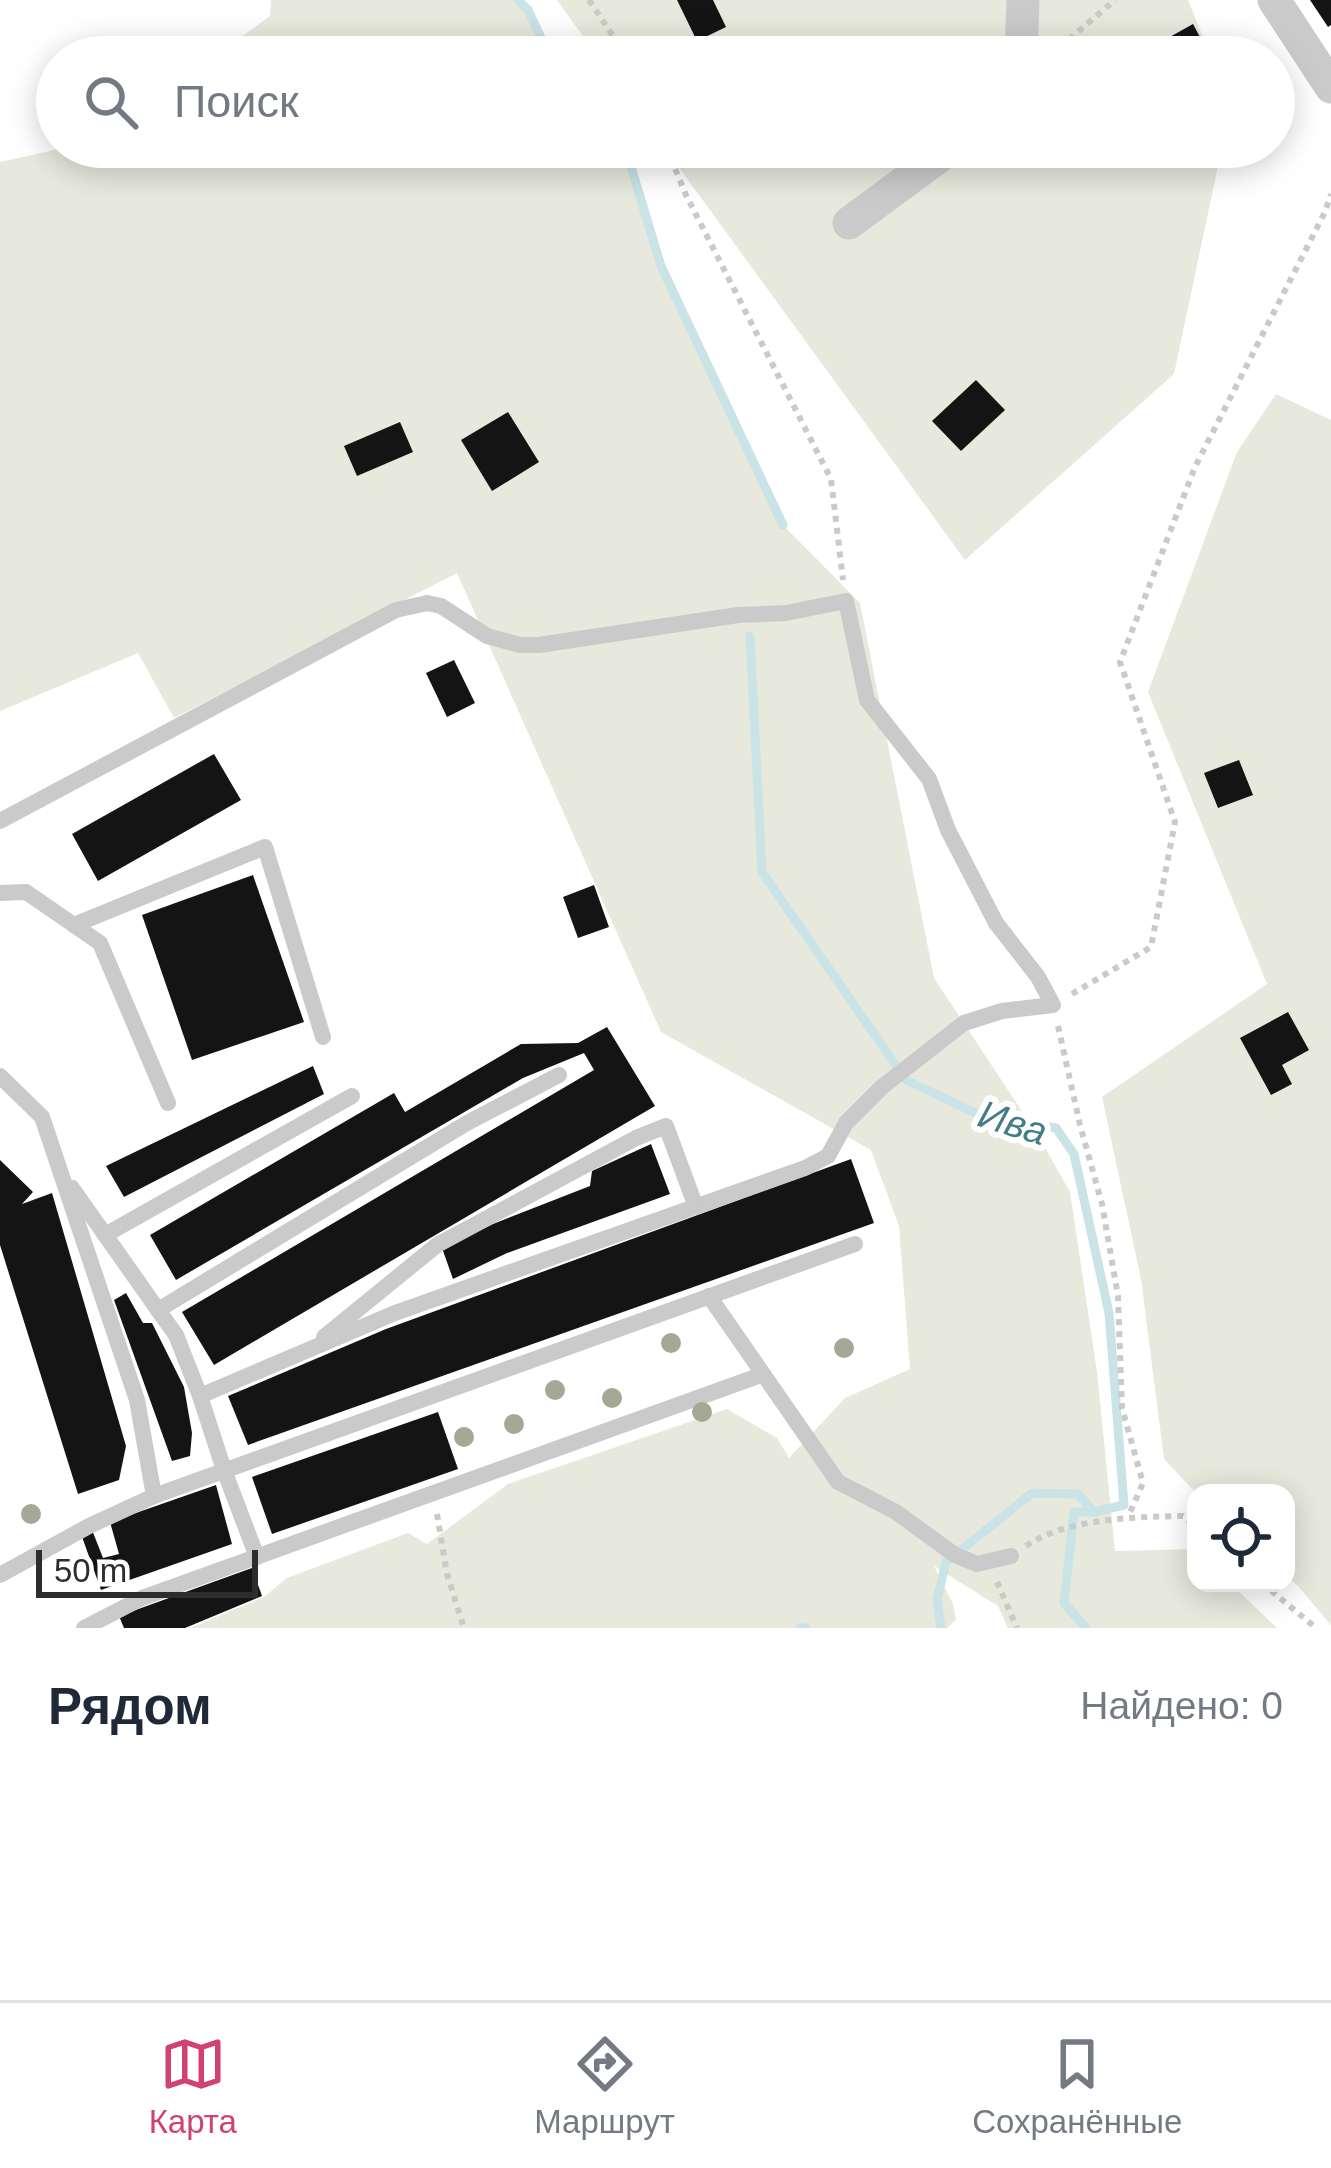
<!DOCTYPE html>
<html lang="ru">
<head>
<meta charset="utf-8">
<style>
  body { margin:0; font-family:Arial,sans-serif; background:#f6f6f7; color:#1f2937 }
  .controls { position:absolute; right:36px; bottom:36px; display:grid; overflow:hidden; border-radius:24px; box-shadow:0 6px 30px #0003 }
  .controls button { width:108px; height:108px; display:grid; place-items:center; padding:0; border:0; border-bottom:3px solid #e0e1e3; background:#fff; color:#1f2937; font:60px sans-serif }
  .scale { position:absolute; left:36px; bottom:30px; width:222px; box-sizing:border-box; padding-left:12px; border:6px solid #2d2d2d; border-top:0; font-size:33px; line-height:42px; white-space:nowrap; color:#2d2d2d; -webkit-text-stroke:9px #fff; paint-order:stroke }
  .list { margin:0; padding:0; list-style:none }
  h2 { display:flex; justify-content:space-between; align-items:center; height:156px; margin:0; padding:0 48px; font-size:51px }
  h2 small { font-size:39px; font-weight:400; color:#747a83 }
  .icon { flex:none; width:66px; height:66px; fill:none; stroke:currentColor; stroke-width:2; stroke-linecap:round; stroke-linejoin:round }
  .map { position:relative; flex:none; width:1331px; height:1628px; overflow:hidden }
  .search { position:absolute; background:#fff; box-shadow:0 6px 30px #0003; left:36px; right:36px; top:36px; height:132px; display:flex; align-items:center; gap:30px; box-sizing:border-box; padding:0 42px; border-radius:66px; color:#747a83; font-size:45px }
  .sheet { height:372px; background:#fff }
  nav { display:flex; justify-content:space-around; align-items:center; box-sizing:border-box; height:168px; border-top:3px solid #e0e1e3; background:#fff; font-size:33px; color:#747a83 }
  nav a { display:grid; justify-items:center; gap:6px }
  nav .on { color:#d14272 }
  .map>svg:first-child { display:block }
</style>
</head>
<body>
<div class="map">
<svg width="1331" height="1628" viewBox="0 0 1331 1628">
  <rect width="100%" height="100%" fill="#fff"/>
  <g fill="#e6e9dc">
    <path d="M271,0h247l10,10 22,47h-336l56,-41z"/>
    <path d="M557,0h631l23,57h-613z"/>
    <path d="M68,147h557l36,119 122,259 77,78 74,375 105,159 31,55 27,180 18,179 79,-2 2,34h34l47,45h-269l-10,-22 -64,-40 19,38 3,16 -9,8h-757l74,-31 23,-19 121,-45 19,11 81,-60 219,-75 50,29 12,20 56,-60 65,-29 -11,-143 -28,-76 -210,-118 -204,-459 -283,145 -36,-65 -138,58v-549z"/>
    <path d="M664,147h558l-48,227 -209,186z"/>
    <path d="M1276,394l55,26v1205l-34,-40 -11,-9v-83h-90l-32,-34 -23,-180 -39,-182 165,-113 -119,-292 89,-240z"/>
  </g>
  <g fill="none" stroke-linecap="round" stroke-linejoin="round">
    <g stroke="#cae3e7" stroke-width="9">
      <path d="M518,0l10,10 22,47"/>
      <path d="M625,147l36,119 122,259"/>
      <path d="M750,636l12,236 144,208 78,37 72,11 18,26 35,159 15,192 -30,7h-20l-10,91 22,25"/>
      <path d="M800,1628h6"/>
      <path d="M941,1628l-4,-28 9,-38 86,-69 46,1 16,18"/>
    </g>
  </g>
  <g fill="#141414">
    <path d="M677,0h36l13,27 -29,14z"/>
    <path d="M1310,0h21v25l-3,2z"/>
    <path d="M1193,24l16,30 -6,3h-69z"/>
    <path d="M859,147h42l-35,15z"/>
    <path d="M976,380l29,30 -44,41 -29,-30z"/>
    <path d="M508,412l31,50 -47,29 -31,-51z"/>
    <path d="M400,422l13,30 -56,24 -13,-30z"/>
    <path d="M454,660l21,43 -28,14 -21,-44z"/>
    <path d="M214,754l27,46 -143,81 -26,-47z"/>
    <path d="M1239,760l14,35 -35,13 -14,-35z"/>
    <path d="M253,875l51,147 -112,38 -50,-145z"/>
    <path d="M594,885l15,42 -31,11 -15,-41z"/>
    <path d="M1288,1012l21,38 -27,15 10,19 -21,11 -31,-57z"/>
    <path d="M607,1027l48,79 -441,259 -32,-53 412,-242 -10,-17 -61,25 -347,202 -26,-45 244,-142 11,19 116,-68 57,-1z"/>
    <path d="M313,1066l11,28 -200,103 -18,-31z"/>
    <path d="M651,1144l19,50 -163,59 -54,26 -11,-31 51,-24 97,-38 2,-15z"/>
    <path d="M851,1159l23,64 -626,222 -20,-49 158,-67z"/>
    <path d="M0,1160l33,32 -11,12 30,-11 74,253 -7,34 -41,14 -78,-249z"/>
    <path d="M126,1293l17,30h9l32,64 8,46 -2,23 -18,5 -58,-161z"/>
    <path d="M438,1412l20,57 -186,65 -20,-57z"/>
    <path d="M216,1485l16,59 -131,46 -20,-56 11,-4 11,28 16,-4 -9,-32z"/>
    <path d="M252,1568l10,28 -77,32h-61l-5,-12z"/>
  </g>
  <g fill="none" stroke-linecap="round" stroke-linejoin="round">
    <g stroke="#cacaca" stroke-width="6" stroke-dasharray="6 6" stroke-linecap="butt">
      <path d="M589,0l38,57"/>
      <path d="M1051,55l64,-55"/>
      <path d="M666,147l20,48 145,284 12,101"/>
      <path d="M1072,994l79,-47 24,-125 -55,-160 75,-195 130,-255 6,-18"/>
      <path d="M1058,1026l22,99 22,79 16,92 4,112 21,75 -15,34"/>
      <path d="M437,1514l10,60 17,54"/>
      <path d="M1026,1546c41,-28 108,-29 157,-30l13,11"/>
      <path d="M997,1582l20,46"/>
      <path d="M1262,1583l54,45"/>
    </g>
    <g stroke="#cacaca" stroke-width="16">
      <path d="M0,821l396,-211 31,-7 14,3 46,30 33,9h19l199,-30 48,-2 60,-12 21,99 62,79 19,51 48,93 42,54 15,28 -51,6 -38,12 -82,64 -36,36 -18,33 -23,12 -410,145 -195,83 24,74 33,87"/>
      <path d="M0,893l26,-1 74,51 68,160"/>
      <path d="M74,925l191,-78 58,190"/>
      <path d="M0,1076l42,41 95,283 17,96"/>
      <path d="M72,1188l86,122"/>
      <path d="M105,1235l247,-139"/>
      <path d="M709,1296l129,186 58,30 59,43 22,9 34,-8"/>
      <path d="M324,1337l113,-92 199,-107 30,-12 30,81"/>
      <path d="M200,1396l-24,-61 -18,-25 309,-187 92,-48"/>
      <path d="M0,1575l89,-49 65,-30 701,-252"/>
      <path d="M84,1628l58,-30 619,-223"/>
    </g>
    <g stroke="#cacaca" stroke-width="33">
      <path d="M1274,0l57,87"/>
      <path d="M1021,57l2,-57"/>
      <path d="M849,223l103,-76"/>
    </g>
  </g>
  <g fill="#a4a996">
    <circle cx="671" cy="1343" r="10"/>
    <circle cx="844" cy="1348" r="10"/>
    <circle cx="555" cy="1390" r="10"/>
    <circle cx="612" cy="1398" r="10"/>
    <circle cx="702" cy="1412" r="10"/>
    <circle cx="514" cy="1424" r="10"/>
    <circle cx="464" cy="1437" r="10"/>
    <circle cx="31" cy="1514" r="10"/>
  </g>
  <g text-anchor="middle" stroke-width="12" stroke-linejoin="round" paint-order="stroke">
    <g font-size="39" font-style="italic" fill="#447d86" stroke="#fff">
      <text transform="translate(1013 1122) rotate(17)" y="14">Ива</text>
    </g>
  </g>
</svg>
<div class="controls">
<button><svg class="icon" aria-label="locate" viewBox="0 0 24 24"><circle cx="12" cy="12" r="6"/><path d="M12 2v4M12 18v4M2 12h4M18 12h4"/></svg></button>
</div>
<div class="scale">50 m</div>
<div class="search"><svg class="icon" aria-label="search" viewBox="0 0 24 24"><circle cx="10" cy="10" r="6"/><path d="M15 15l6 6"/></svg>Поиск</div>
</div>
<section class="sheet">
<h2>Рядом<small>Найдено: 0</small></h2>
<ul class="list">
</ul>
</section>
<nav>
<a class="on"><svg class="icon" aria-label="map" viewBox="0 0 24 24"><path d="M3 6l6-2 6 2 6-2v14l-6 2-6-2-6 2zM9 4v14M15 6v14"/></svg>Карта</a>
<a><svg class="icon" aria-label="directions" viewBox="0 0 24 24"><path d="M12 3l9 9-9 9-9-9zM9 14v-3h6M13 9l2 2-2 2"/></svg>Маршрут</a>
<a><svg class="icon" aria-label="saved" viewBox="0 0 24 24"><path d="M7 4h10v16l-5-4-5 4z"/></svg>Сохранённые</a>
</nav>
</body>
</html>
